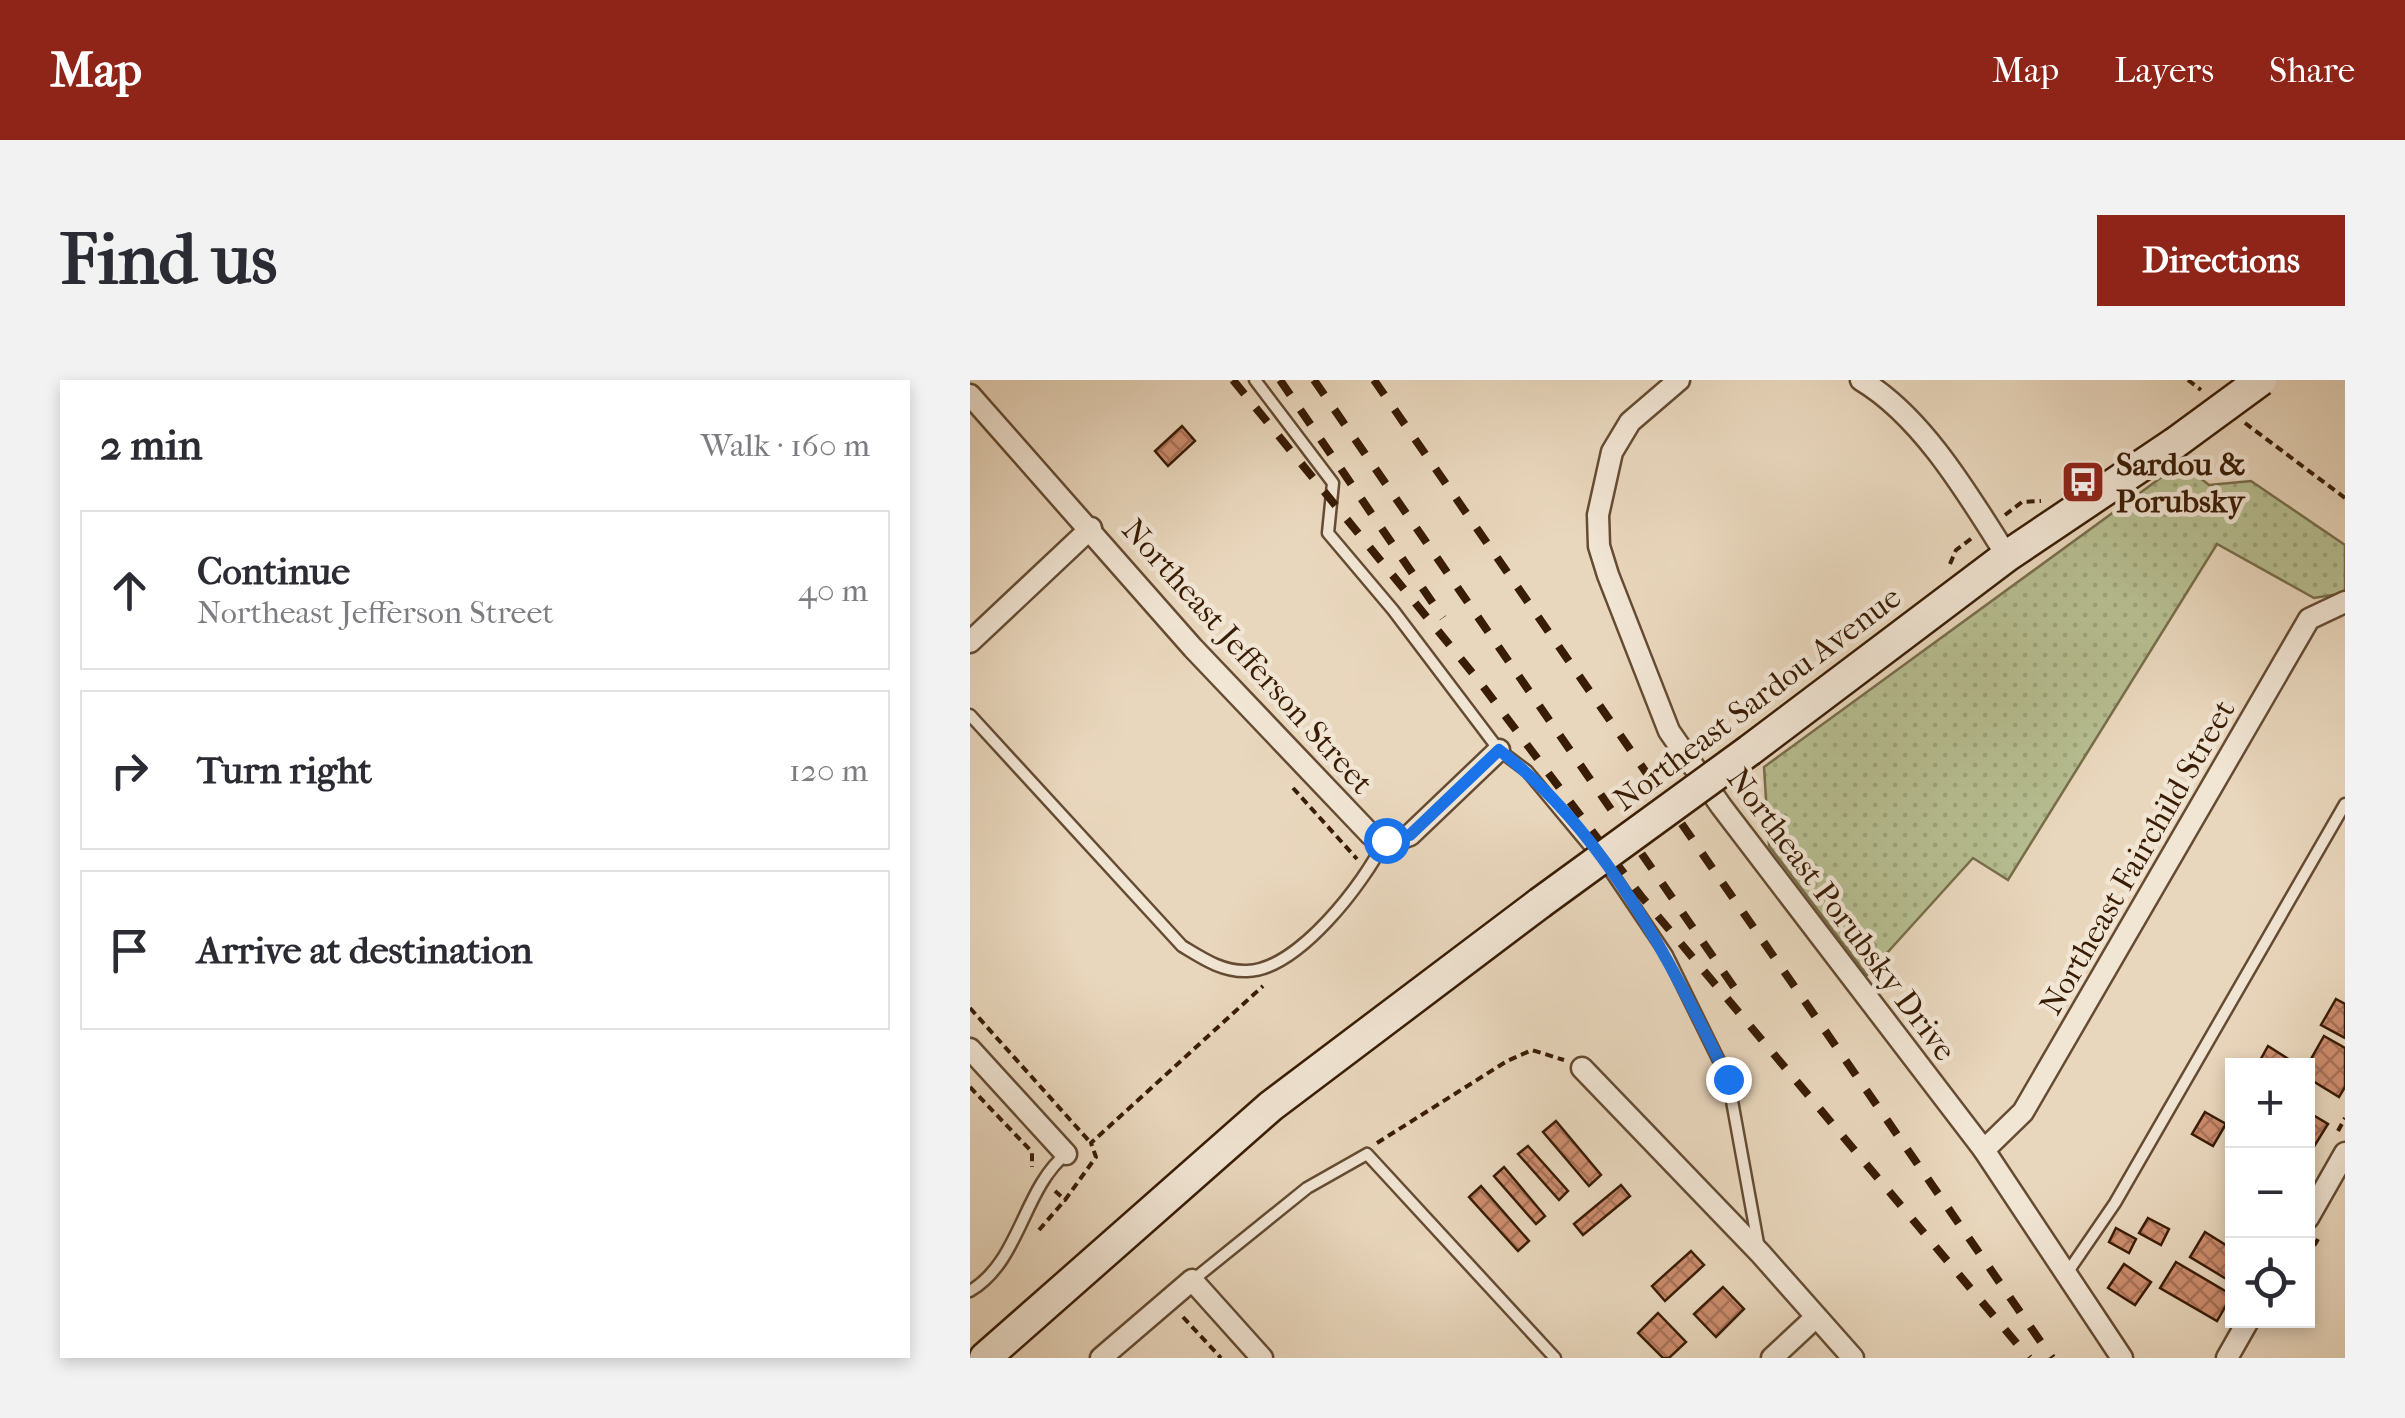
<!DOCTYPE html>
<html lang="en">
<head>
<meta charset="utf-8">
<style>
  body { margin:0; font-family:"IM FELL French Canon",serif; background:#f2f2f3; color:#2b2b33 }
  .controls { position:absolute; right:30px; bottom:30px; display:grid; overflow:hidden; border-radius:0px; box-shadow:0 5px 15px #0003 }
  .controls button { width:90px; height:90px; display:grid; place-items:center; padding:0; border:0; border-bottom:2px solid #e1e1e2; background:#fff; color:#2b2b33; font:50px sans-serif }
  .stop { position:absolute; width:30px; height:30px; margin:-22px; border:8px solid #1a73e8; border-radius:50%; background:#fff }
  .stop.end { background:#1a73e8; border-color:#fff; box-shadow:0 2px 10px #0008 }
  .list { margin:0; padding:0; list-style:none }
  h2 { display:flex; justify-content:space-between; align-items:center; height:130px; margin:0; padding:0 40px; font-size:42px }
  h2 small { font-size:32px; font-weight:400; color:#7c7c81 }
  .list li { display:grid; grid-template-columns:65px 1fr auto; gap:30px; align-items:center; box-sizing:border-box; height:160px; margin:0 20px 20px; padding:0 20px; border:2px solid #e1e1e2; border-radius:0px }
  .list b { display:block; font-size:38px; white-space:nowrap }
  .list p { margin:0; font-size:32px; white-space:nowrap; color:#7c7c81 }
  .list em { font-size:32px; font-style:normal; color:#7c7c81 }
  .icon { flex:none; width:55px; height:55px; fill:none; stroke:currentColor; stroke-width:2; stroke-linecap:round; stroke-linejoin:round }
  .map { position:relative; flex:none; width:1375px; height:978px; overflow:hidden; border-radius:0px }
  header { display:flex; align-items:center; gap:60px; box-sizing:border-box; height:140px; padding:0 50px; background:#8f2418; color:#fff }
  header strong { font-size:48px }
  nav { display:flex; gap:55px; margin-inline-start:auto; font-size:35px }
  .intro { display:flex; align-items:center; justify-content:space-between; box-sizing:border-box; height:240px; padding:0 60px }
  h1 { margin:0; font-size:70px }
  .button { padding:25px 45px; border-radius:0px; background:#8f2418; color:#fff; font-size:35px; font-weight:700 }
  main { display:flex; gap:60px; padding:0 60px }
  aside { flex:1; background:#fff; border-radius:0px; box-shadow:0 5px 15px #0003 }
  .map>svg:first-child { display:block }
</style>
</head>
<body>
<header>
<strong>Map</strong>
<nav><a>Map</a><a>Layers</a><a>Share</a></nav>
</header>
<div class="intro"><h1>Find us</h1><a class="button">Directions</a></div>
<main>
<aside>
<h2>2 min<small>Walk · 160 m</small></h2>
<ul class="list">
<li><svg class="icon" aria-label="ahead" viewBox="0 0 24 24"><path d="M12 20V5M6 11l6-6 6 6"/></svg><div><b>Continue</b><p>Northeast Jefferson Street</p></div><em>40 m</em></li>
<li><svg class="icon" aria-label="right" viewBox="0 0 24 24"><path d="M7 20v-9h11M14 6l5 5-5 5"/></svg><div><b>Turn right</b></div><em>120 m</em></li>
<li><svg class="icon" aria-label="arrive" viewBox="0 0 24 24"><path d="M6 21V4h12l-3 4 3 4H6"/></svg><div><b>Arrive at destination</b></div></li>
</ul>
</aside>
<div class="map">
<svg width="1375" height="978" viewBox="0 0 1375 978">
  <defs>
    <pattern id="grass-dots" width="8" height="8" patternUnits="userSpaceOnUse" patternTransform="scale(2.5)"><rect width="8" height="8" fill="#b6be91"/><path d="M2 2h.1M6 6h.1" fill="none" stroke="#9da37b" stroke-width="1.8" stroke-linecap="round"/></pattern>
    <pattern id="building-cross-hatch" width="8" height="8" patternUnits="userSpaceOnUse" patternTransform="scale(2.5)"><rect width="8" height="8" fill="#cd8d6e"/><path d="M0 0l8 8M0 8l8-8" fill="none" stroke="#a77258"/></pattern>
  </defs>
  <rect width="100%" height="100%" fill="#e9d7bd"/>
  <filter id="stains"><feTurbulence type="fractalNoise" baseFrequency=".002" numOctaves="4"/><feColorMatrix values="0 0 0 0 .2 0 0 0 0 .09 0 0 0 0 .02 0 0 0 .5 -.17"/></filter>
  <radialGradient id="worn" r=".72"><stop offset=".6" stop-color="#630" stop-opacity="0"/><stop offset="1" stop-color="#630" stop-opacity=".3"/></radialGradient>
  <path fill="url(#grass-dots)" stroke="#786d4a" stroke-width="2.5" d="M1211,83l28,22 42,-4 94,64v48l-31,5 -97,-54 -209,336 -35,-22 -106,117 -98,-129 -5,-79z"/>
  <g fill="url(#building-cross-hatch)" stroke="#391c04" stroke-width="2.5">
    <path d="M212,46l13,15 -27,25 -13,-15z"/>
    <path d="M1366,619l9,5v34l-24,-13z"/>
    <path d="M1354,656l21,12v39l-6,10 -31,-19 -1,-12z"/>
    <path d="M1298,666l22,14 -4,6h-29z"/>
    <path d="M1235,732l21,12 -13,22 -21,-12z"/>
    <path d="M1338,732l20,12 -18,29 -2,-2z"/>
    <path d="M586,741l45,54 -12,11 -46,-54z"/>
    <path d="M558,766l40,45 -9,9 -41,-46z"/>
    <path d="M534,787l41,49 -9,8 -42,-48z"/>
    <path d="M651,805l9,11 -47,39 -9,-11z"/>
    <path d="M511,806l48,55 -11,10 -49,-54z"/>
    <path d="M1178,838l21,11 -8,16 -22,-12z"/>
    <path d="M1146,848l20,11 -7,14 -20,-11z"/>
    <path d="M1235,852l27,17 -4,31 -38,-23z"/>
    <path d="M721,871l13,14 -39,36 -13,-15z"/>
    <path d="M1206,882l56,33 -15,26 -57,-33z"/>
    <path d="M1154,884l27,18 -16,23 -27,-17z"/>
    <path d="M753,907l21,22 -28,28 -22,-23z"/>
    <path d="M688,933l28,29 -17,16h-6l-25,-25z"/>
  </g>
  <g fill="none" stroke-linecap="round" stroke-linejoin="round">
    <defs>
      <g id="lane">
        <path d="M285,0l78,103 -5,50 65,77 106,140 28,21 84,101 56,83 61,124 31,170"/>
        <path d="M0,335l212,231c20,12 40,26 65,25 51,-1 118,-89 138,-131"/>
        <path d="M1095,896l50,-73 230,-399"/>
        <path d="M223,900l114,-92 60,-34 188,204"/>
        <path d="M0,911c50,-29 53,-102 96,-137"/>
      </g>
      <g id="street">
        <path d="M709,0l-49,42 -18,30 -14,63 1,31 9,29 61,156 52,75 263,344 138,208"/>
        <path d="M891,0c62,37 108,116 146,176"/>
        <path d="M0,15l223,253 178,187 25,5 14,-5 89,-85"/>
        <path d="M0,262l121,-114"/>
        <path d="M0,669l96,105"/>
        <path d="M612,688l178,185 93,105"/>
        <path d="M1014,770l39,-38 286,-493 36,-17"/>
        <path d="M1338,838l37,-65"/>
        <path d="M131,978l91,-78 70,78"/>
        <path d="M802,978l44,-41"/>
        <path d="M1257,978l21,-37"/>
      </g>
      <g id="secondary">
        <path d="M780,370l257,-194 168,-113"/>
        <path d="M15,978l286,-252 269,-203"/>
      </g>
    </defs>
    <use href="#lane" stroke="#654b32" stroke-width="15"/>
    <use href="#street" stroke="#654b32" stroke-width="25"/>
    <use href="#secondary" stroke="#391c04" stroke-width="35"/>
    <g stroke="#391c04" stroke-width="4" stroke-dasharray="8 5" stroke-linecap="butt">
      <path d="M1218,0l13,10"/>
      <path d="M1275,43l100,75"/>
      <path d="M1035,135l17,-13 19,-1"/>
      <path d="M980,184l6,-14 16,-12"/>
      <path d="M323,408l64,71"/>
      <path d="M0,628l120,134"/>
      <path d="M0,707l62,65v15"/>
      <path d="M1368,751l7,-13"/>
      <path d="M407,763l130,-82 25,-11 32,10"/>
      <path d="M85,811l10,9 31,-43 -5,-14 172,-157"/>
      <path d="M69,850l26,-30"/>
      <path d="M1338,877l10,-18"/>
      <path d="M213,937l38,41"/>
    </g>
    <use href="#lane" stroke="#f1e5d4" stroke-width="10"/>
    <use href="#street" stroke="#f1e5d4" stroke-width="20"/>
    <use href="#secondary" stroke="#f1e5d4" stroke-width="30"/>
    <g stroke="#391c04" stroke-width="8" stroke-dasharray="18 18" stroke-linecap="butt">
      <path d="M263,0l246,301 162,215 388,462"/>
      <path d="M310,0l163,238"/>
      <path d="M344,0l424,613"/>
      <path d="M404,0l678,978"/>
    </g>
    <defs>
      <g id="secondary-bridge">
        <path d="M1205,63l86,-63"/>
        <path d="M570,523l210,-153"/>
      </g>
    </defs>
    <use href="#secondary-bridge" stroke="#391c04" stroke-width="35" stroke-linecap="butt"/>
    <use href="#secondary-bridge" stroke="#f1e5d4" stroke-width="30"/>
  </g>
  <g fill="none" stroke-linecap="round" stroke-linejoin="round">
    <path stroke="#1a73e8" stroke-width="12" d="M416,460l24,-5 89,-85c106,81 172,212 229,329"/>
  </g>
  <defs>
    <symbol id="bus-square" viewBox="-11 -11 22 22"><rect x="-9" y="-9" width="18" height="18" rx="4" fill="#8f2418" stroke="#f1e5d4"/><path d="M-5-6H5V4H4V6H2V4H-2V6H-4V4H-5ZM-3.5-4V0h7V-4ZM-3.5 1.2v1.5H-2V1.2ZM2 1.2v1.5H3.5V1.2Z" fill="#fff"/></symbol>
  </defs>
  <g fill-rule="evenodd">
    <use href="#bus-square" x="1088" y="77" width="50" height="50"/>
  </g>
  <g text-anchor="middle" stroke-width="9" stroke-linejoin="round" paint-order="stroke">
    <g font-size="32" font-weight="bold" fill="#391c04" stroke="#f1e5d4" text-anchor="start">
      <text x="1146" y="95">Sardou &amp;<tspan x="1146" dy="37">Porubsky</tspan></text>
    </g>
    <g font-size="32" fill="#391c04" stroke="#f1e5d4">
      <text transform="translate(278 276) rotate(48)" y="11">Northeast Jefferson Street</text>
      <text transform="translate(787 318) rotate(-37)" y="11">Northeast Sardou Avenue</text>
      <text transform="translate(1167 477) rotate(-60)" y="11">Northeast Fairchild Street</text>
      <text transform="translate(872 534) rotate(53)" y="11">Northeast Porubsky Drive</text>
    </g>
  </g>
  <rect width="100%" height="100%" filter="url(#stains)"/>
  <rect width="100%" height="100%" fill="url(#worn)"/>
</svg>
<div class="controls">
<button>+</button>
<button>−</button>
<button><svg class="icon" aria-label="locate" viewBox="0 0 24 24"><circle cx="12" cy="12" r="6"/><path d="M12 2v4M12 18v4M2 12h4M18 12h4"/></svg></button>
</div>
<div class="stop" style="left:416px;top:460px"></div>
<div class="stop end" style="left:758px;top:699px"></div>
</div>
</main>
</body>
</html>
